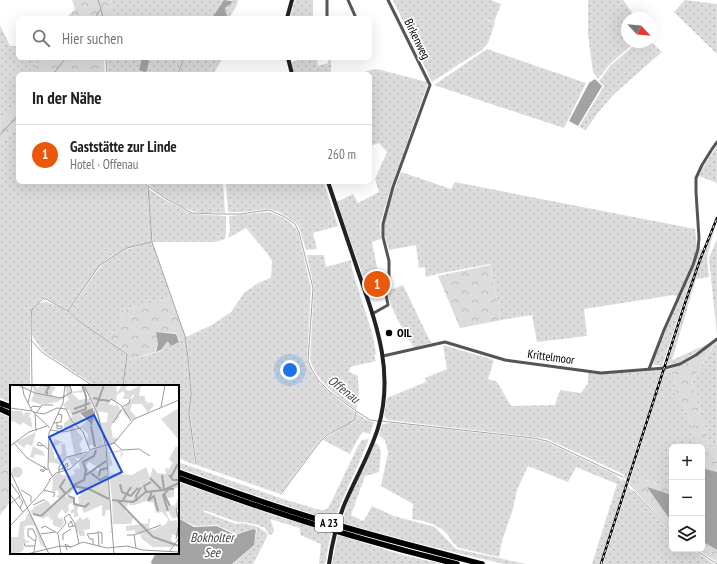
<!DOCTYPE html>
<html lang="de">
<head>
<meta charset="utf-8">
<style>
  body { margin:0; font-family:"PT Sans Narrow",sans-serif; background:#f6f6f6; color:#202124 }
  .controls { position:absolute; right:12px; bottom:12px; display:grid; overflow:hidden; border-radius:6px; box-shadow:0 4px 16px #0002 }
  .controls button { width:36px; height:36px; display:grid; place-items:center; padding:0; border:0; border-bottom:1px solid #e0e0e0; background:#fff; color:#202124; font:20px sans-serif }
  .compass { position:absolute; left:621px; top:12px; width:36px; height:36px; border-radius:50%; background:#fff; box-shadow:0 4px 16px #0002; rotate:116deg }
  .you { position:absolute; left:290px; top:370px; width:14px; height:14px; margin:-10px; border:3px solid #fff; border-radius:50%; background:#1a73e8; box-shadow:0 0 0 6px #1a73e833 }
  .badge { display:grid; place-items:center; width:26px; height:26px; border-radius:50%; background:#ea580c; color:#fff; font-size:13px; font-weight:700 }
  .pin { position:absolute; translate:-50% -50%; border:2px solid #fff; box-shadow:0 1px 4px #0006 }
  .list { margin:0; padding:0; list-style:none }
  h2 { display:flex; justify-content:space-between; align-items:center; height:52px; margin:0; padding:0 16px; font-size:17px }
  h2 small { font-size:13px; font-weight:400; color:#757577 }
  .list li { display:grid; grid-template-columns:26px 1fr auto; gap:12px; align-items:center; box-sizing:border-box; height:60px; padding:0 16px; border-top:1px solid #e0e0e0 }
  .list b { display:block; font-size:15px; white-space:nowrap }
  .list p { margin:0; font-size:13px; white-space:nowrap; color:#757577 }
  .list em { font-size:13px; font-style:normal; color:#757577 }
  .icon { flex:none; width:22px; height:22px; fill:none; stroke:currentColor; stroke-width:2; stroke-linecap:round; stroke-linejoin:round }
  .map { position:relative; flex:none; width:717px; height:564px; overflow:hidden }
  .search { position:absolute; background:#fff; box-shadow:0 4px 16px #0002; left:16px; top:16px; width:356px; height:44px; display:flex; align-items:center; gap:10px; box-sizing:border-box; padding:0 14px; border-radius:6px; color:#757577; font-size:15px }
  .panel { position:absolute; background:#fff; box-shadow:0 4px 16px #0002; left:16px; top:72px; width:356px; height:112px; border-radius:6px }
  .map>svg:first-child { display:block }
</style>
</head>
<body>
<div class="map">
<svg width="717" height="564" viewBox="0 0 717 564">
  <defs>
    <pattern id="grass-dots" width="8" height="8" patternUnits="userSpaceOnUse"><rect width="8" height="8" fill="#dcdcdc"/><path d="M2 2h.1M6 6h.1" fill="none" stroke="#bbb" stroke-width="1.8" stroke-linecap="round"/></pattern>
    <pattern id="forest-crowns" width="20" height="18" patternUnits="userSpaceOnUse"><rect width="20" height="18" fill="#dcdcdc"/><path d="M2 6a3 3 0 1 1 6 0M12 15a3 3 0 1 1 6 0" fill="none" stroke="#bbb"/></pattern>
  </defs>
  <rect width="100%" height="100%" fill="#fff"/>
  <g fill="url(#grass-dots)">
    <path d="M111,0h113l-12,18h-100v-15z"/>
    <path d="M232,0h6l-1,5 -8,13h-2c1,-4 -3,-7 -2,-10l4,-2z"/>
    <path d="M295,0h18v17l2,1h-25z"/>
    <path d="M393,0h98l10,4 -7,18 -14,-5 15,6 -7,20 -6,7 -21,13 -29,19z"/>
    <path d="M588,0h35l13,18h-9v24h8l-25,22 -12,15 -5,-7 -5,-37z"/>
    <path d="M685,0l32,4v50l-43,-42z"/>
    <path d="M0,25l10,21h8v12h25l-16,16h-9v28l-2,3 -16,17z"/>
    <path d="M638,42h13l11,10 -48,42 -17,20 -11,16 -7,-3 25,-41 -5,-5 12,-16z"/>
    <path d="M487,49l99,34 -22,45 -130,-43z"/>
    <path d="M107,58h35l-3,12 10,-9 -2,-3h36l-5,16h-70z"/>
    <path d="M184,58h39l-7,11 -2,5h-35z"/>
    <path d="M302,58h15l1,8 10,-3v-5l3,1v14l-36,1 -4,-11z"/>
    <path d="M377,69l50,13v4l-36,101 -11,37 1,15 -9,3 6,30 -15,4 -26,-74 16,-8 5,9 21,-11 -4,-13 12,-27 -8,-9 -9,3v-72h-11l8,-3z"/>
    <path d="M18,125v57h124l5,5 5,54 -25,7 -15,7 -13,11 -31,44 -24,-13 -12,11 -2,9v69h-19v17l-11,-5v-255z"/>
    <path d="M717,146v37l-18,-7 5,-10z"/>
    <path d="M401,172l50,17 4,-7 240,47 2,19 -6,17 -13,32 -4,-2 -90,14 3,27 -50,6 -5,-27 -31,5 -11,-56 -53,10 -11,3 -1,-10 -6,1 -3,-23 -27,5 -4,-14 -1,-12 11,-36z"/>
    <path d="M146,182h77l2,31c-9,-1 -19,1 -28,-1 -13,-2 -42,-20 -51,-30z"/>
    <path d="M226,182h89l9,1 14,43 -25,7 4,16 -11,1 -7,-23 -3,-4 -17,-11 -10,-3 -28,3h-13z"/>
    <path d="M148,189l16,10 28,15 34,2v17l-1,6 -10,3h-62z"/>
    <path d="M268,212c13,4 23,8 30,20l13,56 -4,73c3,7 6,14 11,20 10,12 24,21 37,31l-2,6 -3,5 -23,11 -9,9 -38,51 -83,-29 -7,-52 1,-19 -2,-37 -3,-20 26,-12 19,-13 13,-19 14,-10 13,-5 1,-17 -5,-8 -21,-25 -18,10 2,-9 -1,-13z"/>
    <path d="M716,224l-9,33 2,20 -13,2 -24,81 36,-16 -3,3 -25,15 -13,3 20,-65 13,-36z"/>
    <path d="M717,239v97l-8,-78z"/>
    <path d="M152,242l19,56 -51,13 3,9 -6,10 -12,8 -26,-18 -10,-9 31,-44 13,-11 15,-7z"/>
    <path d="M699,249h4l-16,42 -25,75 -8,-1 -1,-4z"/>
    <path d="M307,255h17l2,12 25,-7 1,9 21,67 3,18 -2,1 2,6 -26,6 -1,5 9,4 1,20 -3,14c-19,-15 -38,-26 -46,-50l4,-72z"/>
    <path d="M403,285l28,58 -17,5c-10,-18 -23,-36 -27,-57z"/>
    <path d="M47,302l11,4 10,6 11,9 47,33 -3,32h-28l-51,-34 -7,-9 -5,-8 -1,-17 1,-9 7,-6z"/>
    <path d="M185,336l3,21 2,37 -1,19 6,52 -17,-7v-72h-54l2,-25 35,-10 5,-8h2l3,3 8,-4v-2z"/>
    <path d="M717,342v106l-7,-1 -2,-5 -16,-61 23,-37z"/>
    <path d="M443,345l51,15 -6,19 9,3 14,24 44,-1 5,-15 21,3 7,-10v-10l14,1 60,-4 -35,110 -3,-3v-2l-3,-2 -74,-34 -14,-2 -145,-17 -4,-4 3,-18 39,-16 -1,-4 22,-9z"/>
    <path d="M665,369l2,1 7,5 2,21 10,11 8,27v13h-22v42l-33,-11 -5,12 -5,-6z"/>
    <path d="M0,413l11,5v47l-11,2z"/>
    <path d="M357,414l12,7 5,1 -4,12 -7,-2 -4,5 -9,17 -27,-14 5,-4 23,-13z"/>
    <path d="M391,423l141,16 14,3 68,32 5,4 3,3 1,-3 3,4 -26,82h-8l25,-80 -41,-17 -8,15 -40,-16 -11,24 -4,19 -11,32 -3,16 -39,-9c-7,-3 -10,-11 -15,-16 -9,-9 -22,-11 -33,-13l1,-15 -32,-18 7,-33 -3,-13 -6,-5 3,-11z"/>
    <path d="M369,439c-11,28 -25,54 -35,82l-62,-20 -94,-33v-6l102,36 40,12h5l4,-3 28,-59 5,-8z"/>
    <path d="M375,442l4,4 2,7 -2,19 -14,4 -14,39 12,6 2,-2 7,-13 22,10 41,11 21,22 70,15h-22l-80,-19 -82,-22c6,-28 21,-55 33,-81z"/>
    <path d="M178,482l92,32 61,19 -6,31h-6l2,-20 -21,-9v-7l-30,-9 4,11 -2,5 -3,-1 -4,-6 -7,-3 -15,-3h-6l-33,-12v2l32,12 7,-1 15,4 10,7 -6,13 -9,17h-20l21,-19 3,-16h-5l-16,5 -19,-9 -22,1 -17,-8z"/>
    <path d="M628,486l44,48v15h20l22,15h-111z"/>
    <path d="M338,535l65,20 39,9h-110l3,-16z"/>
  </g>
  <g fill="url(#forest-crowns)">
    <path d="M72,0h39l1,3v15h-46l9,-9z"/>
    <path d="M43,58h61l1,16h-78z"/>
    <path d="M18,102v23l-18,18v-21l16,-17z"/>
    <path d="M490,265l11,55 -41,8 -22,-52z"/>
    <path d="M171,298l14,38 -6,4 -3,-7 -20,-1 2,12 -3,8 -29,9 1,-8 -22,-15 12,-8 6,-10 -3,-9z"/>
    <path d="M715,343l-23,38 16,61 2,5 7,1v24l-15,-4v-21h-8v-13l-8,-27 -10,-11 -2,-21 -7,-5 15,-5 14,-8z"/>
    <path d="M11,465v36l-11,14v-48z"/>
    <path d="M639,478l33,11v6l-24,-7 21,30 3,2v11l-38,-41z"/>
    <path d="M702,541l15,9v12l-21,-13h6z"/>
  </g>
  <g fill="#a3a3a3">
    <path d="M224,0l8,1 -1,3 -6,4c-1,3 3,6 2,10h-15z"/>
    <path d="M142,58h5l2,3 -2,10 -2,1 -6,-2z"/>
    <path d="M595,79l7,7 -24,40 -9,-5 20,-38z"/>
    <path d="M156,332l20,2 3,8 -8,4 -3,-4 -2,1 -5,7 -5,2 2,-8z"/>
    <path d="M702,468l15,4v78l-15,-9z"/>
    <path d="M647,487l25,8v25l-3,-2z"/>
    <path d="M178,518l16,9 23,-1 18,9 18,-6 3,1 -2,15 -22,19h-80l-1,-2 5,-9h22z"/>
  </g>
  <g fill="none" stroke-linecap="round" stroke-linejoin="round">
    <g stroke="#a3a3a3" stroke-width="1">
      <path d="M101,9l2,9"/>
      <path d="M95,18l6,-10 -3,-8"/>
      <path d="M106,58l1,16"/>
      <path d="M53,74l13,-16"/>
      <path d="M178,74l6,-16"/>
      <path d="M0,135l18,-20"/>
      <path d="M143,182l5,4 17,12 27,15 25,1h23l29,-4 14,6 12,8 4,8 14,56 -5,73 4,9 6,10 12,12 26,19 14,9 8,1"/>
      <path d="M148,187l4,55 33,94 3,21 3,37 -2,19 7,51"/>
      <path d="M68,311l11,10 48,33 -4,32"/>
      <path d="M31,340l12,13 50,33"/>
      <path d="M32,386l-1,-69 1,-8 12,-11 24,13 31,-45 14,-10 14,-8 24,-6"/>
      <path d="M381,421l152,17 14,3 76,36"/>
      <path d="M633,491l39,41"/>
      <path d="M281,494l38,-51 8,-8 23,-12 4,-4 2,-7"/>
      <path d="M694,549l23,15"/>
    </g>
    <g stroke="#555" stroke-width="3">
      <path d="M327,0v18"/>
      <path d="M348,0l8,18"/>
      <path d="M372,314l16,-9 -3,-16 4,-12v-16l-6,-24v-13l10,-37 37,-102 -42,-85"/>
      <path d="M383,356l62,-14 60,18 96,13 64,-5 15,-4 16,-9 21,-16"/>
      <path d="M649,369l15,-39 29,-65 5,-16 1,-11 -3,-46v-14l6,-13 10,-16 5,-7"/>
    </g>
    <g stroke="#222" stroke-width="4">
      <path d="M287,18l5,-18"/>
      <path d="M288,58l4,16"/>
      <path d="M328,182c10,30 20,59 30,89 18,52 37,101 20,157 -8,26 -22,49 -33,75 -8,19 -13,40 -16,61"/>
    </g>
    <g stroke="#000" stroke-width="5.5">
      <path d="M0,403l11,4"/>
      <path d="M0,409l11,5"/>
      <path d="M178,472c47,17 94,34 142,48 53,16 108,30 162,44"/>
      <path d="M178,478c92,34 184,63 279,86"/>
    </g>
    <defs>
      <path id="rail" d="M601,564l85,-264 14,-40 17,-42"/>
    </defs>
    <use href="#rail" stroke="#000" stroke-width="2.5"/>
    <use href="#rail" stroke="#fff" stroke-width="1" stroke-dasharray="3" stroke-linecap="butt"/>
  </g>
  <circle fill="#000" stroke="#fff" stroke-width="1.5" cx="389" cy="333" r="4"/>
  <g text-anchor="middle" stroke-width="3.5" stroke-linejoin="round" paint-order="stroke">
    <rect fill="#fff" stroke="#4c4c4c" stroke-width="1" x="315" y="514" width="28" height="18" rx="3"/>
    <g font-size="11" font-weight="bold" fill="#000">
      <text x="329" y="527">A 23</text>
    </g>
    <g font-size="12" fill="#000" stroke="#fff">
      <text transform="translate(417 39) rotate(64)" y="4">Birkenweg</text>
      <text transform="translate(551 357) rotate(8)" y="4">Krittelmoor</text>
    </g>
    <g font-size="12" font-weight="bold" fill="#000" stroke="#fff" text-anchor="start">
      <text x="397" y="337">OIL</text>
    </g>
    <g font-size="13" font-style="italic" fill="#444" stroke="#fff">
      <text transform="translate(344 389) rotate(38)" y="5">Offenau</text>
      <text x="212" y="542">Bokholter<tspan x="212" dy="15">See</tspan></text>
    </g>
  </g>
  <g transform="translate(10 385)">
    <rect width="169" height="169" fill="#fff"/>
    <path d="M23,0h3l1,4 4,-4 15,2 -4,6 1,4 4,1 10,-3 -2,-8 5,-1 2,6 10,-2v-5l4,3 9,20 -16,5 6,7 -14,7h8l-2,-3 3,3 8,-7 3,5 4,-16 11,44 6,80h-4l3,-1 -1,-22h-4l-1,6h-3v-11l-18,8 -2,-4 3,-2 -6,-2 -2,6 2,5 -5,1v-4h-3l-1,-2 4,-2v-5l5,-1 -1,-6 3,-2 -2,-6 15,3 -10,-5 -2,-6 -9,4 -13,14 -4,-3 3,-1 -1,-5 -6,2 1,-16 7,-4 2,3 9,1 4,-2 -2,-4 4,-1 -1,-2 4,2 -1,-8 19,-15 -11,-1 1,-11 -7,-6h-7l9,10 -4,7 3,4 -1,5h4l-5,5 -6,-2 4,4 -5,5 -6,-9 -8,10v-3l-11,-2 1,-19 3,-1v3l3,-6 9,4h-4l-7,5 2,11 7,-6 -1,-9h4l2,13 8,-1 -6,-28h-5v-5l9,-7 -4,-4 2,-2h-4l-4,-5 6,-6 -2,-3 -10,6 -12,2 -3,-1 1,-9 -9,-1zM77,7l3,6 -11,2 -7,-7zM79,77l10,6 1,4 -6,-3 -4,3 -4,-6zM75,0h31l1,8 5,-8 5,1 -2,3 4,2 12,-6 -2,11h6v5l3,1 -2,2 5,-2 3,3 -6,8 -6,-9h-10l-2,6 6,7 -4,3 -8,-6 -1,-4 -5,6 2,1 -6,4 -3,6 2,12 2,-2 3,2 -4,5 -6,3v5l13,-2 2,4 -3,4 1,-6 -12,1 4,12 -4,1 1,9 3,-1 7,9 -6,4 4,6 -2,7 -4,-1 -6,-52 5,-2 -5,1zM113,6l2,3 -3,5h8l3,-5 1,2 -13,15 -5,-9v4l-7,-2 2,-5 5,3 1,-7zM88,26l10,2 -1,9 -6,1zM0,26h12l2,5 1,-4 6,1 -3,5 3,-1 1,11 -8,-5 2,-2 -7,4 -5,-4 -4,1zM26,47l-4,14 -6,-2 -2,4 -8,-6zM23,61l9,5 3,5 -10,-2 -1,4 -4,-1zM166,61l3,2v39l-5,2v8l-8,1 4,8 4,-1 2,3 -1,-3 4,-9v11l-3,2 3,7 -6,3 -5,-8 -2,1 4,9 7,-1 2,8v9l-7,-3 -1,7 4,2 -3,4h-19l-11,-8 -2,-5 -5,-1v-3l-9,1v-5l15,-2 5,6 -4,4 15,7 2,-1 -6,-3 -6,-8 6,1 13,-6 2,-5 -6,-7 -6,1 -3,-11 -3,1 -1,-3 -14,5h-6v-4l12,-14 -1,-5 10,-4 3,-11 4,6 9,1 -1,-6 4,1 4,-6 -4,-4zM1.5 87a5.5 5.5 0 1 1 11 0a5.5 5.5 0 1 1-11 0ZM55,110l3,3h6v4l-6,3 1,5 -3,4 -4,-5 -5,7 3,3 2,-2 2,6 -4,5 -7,-3v-5l-6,-8zM36,116l4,7 -9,6 -10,-2 3,-5z" fill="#dcdcdc" fill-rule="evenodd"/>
    <path d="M24,8l9,1 -1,11 -11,-4zM167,24l2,1v30l-18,-21zM136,82l4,11 -10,4v5l-9,9 -6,15 8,7 -2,6h-18l-1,-24h4l-2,-3 4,-4 -4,-6 6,-4 -10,-10 22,2zM72,96l2,6 11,6 -20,-5 -7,8 -4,-2 9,-9zM32,113l6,3 3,5 10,-7 -14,13 5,7 -1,1 -3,-4 -6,3v-3l-10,-2 -2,-4 11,4 9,-6zM18,128l3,1 6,12 9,23 -6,-5 -5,-18 -5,-1 -5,1 -1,7 1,7 6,2 -8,1 1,6 -3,3 -11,2v-17h8l2,-15 5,-2zM138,134h2l-2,13 16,10 -1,1 -21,-9 4,-4 -6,-7 8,1z" fill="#dcdcdc"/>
    <path d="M70,132l3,3 4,-3 3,4v8l-6,1 1,6h-5l-3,-5 -2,-8z" fill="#dcdcdc"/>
    <path d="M83,23v9l-2,7 -11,-11z" fill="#a3a3a3"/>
    <path fill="none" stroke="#a3a3a3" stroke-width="2" d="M35,0l4,2 -3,5 2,2M72,0l4,11v8M83,13l16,3M86,22l8,-22M64,24l16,-6M62,29l14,-5 -1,-5M81,40l3,-14M81,41l4,21M81,88l9,7 7,-4M76,90l20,-14M152,90l2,14M159,90l4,5h6M89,91l1,-6 7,-2M161,92l7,-13M140,93l11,11M55,94l-5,8 5,6M110,99l2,8 9,4 7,-8M64,100l10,-5 2,-10 -3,-8 11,-6 2,-6M136,106l-2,-5 7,-4M142,107l-4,9 6,-5 4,15M154,109l6,12M58,111l6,2v6l11,3 4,-4M102,115l21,2 13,-10 18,-2 15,-7M113,115l8,-13M108,116l35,36 26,9M127,116l-1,-5 5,-9M158,126l-5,-16 6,-6h5M23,129l8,2 33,-30 15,3 20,10"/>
    <path fill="none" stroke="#999" stroke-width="1" d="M8,0l17,8 26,5 11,-6 -2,-6h-5M12,0l2,10 8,16 18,17M74,0l14,30 8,33 8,106M99,17l2,-3 10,6 10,16M18,18l4,-17 6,-1M112,22l7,-4 1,-4M151,22l4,-22M0,23l22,3M20,24l3,-3 8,1M23,27l11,2 13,-6 9,1 5,11 12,12 7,18M27,27l5,-7h11M25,29l1,17M44,38l7,-1 1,-7 -4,-1M103,38l9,-14M47,41h5v2l-5,1v-6M40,45l14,2 17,-4M4,58l13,15 21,12M104,58l8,7 17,-1 11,7M0,61l19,-14 18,-6M33,61l-6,-1 2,-3 9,7M34,81l2,3 -3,3 -3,-2h4M49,85l2,-1h2l5,-3 -1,-3 -5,6M0,86l39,83M49,87v-5l8,-10 20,-5M42,91l-4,-8 1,-35 14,-30 2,-18M39,95l7,-7 14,-4 22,-20 22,-6 20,-24 45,-19M11,105l10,6v6M34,105l11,3 -2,4M0,109l13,18M9,112l4,5 -3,6M0,119l10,-8 -10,-14M23,120l11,-5M169,123l-3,1 3,14M0,141l34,-36 6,-10M63,141l-2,-5 -3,4 1,2 5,-1h1M31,143l4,-2 12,7M88,146l1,15M89,147l3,1v11M31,149l14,-2M47,149l9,-11 -2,-5 5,-4 6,10 4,20M48,149l3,20M117,150h7l2,13M124,150l27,-10M166,154l3,-16M53,155v-6l8,-5M14,158l1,3h10M83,160v-6h-3l-3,-5 11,-1M57,165l-2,-6 6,3M160,166l9,-13M24,167l2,-14v-2l-3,-7h-5v7l7,5M17,169l33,-8 11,1 12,-5 24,6 20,-2 16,4 36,2"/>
    <path fill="#1d4ed8" fill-opacity="0.15" stroke="#1d4ed8" stroke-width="2" d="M84,30l28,57 -45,22 -28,-57z"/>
    <rect width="169" height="169" fill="none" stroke="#000" stroke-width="2"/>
  </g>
</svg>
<div class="controls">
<button>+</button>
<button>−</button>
<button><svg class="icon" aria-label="layers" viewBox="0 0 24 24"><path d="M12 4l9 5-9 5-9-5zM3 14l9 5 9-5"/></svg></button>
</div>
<svg class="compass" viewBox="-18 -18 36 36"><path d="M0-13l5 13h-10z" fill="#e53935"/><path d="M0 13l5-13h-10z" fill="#757577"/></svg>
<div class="you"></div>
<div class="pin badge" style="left:377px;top:284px">1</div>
<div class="search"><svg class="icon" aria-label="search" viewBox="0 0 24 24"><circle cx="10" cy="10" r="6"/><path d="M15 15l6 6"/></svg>Hier suchen</div>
<section class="panel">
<h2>In der Nähe<small></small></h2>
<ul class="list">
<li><span class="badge">1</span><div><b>Gaststätte zur Linde</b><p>Hotel · Offenau</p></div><em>260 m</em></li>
</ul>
</section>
</div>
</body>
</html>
